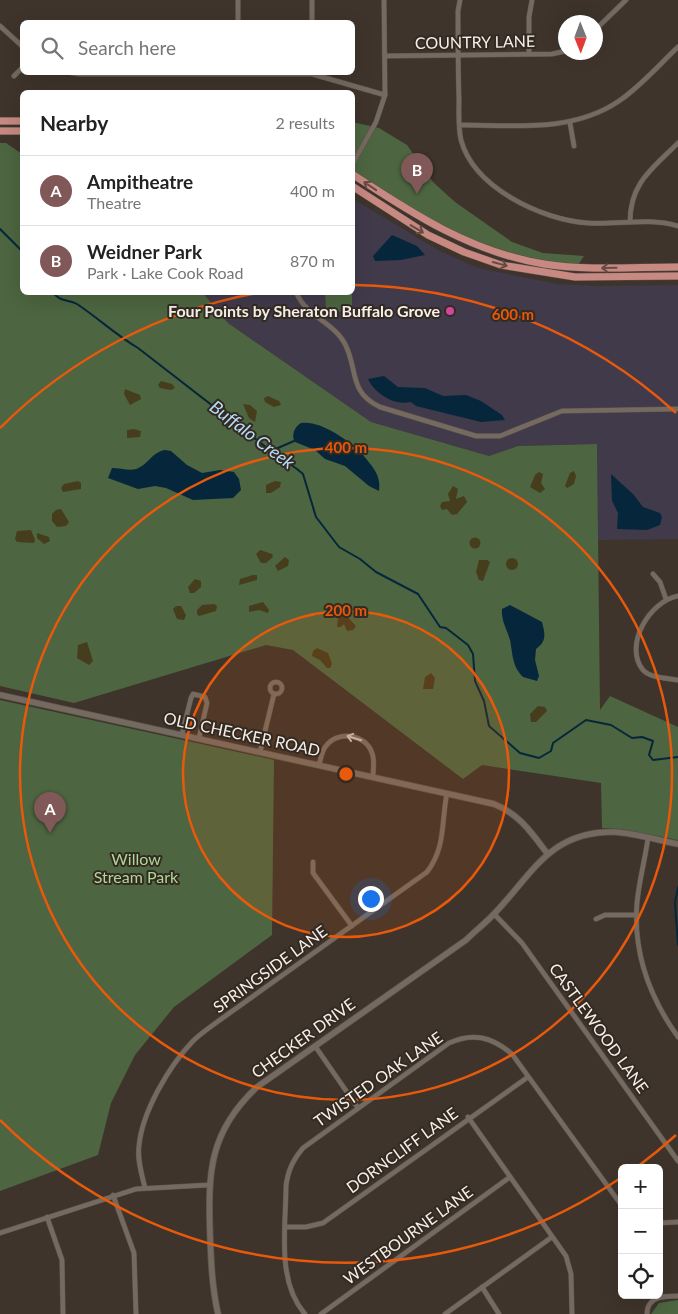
<!DOCTYPE html>
<html lang="en">
<head>
<meta charset="utf-8">
<style>
  body { margin:0; font-family:Lato,sans-serif; background:#f2f2f2; color:#222 }
  .controls { position:absolute; right:15px; bottom:15px; display:grid; overflow:hidden; border-radius:8px; box-shadow:0 5px 20px #0002 }
  .controls button { width:45px; height:45px; display:grid; place-items:center; padding:0; border:0; border-bottom:1px solid #e0e0e0; background:#fff; color:#222; font:25px sans-serif }
  .compass { position:absolute; left:558px; top:15px; width:45px; height:45px; border-radius:50%; background:#fff; box-shadow:0 5px 20px #0002; rotate:179deg }
  .you { position:absolute; left:370px; top:898px; width:18px; height:18px; margin:-12px; border:4px solid #fff; border-radius:50%; background:#1a73e8; box-shadow:0 0 0 8px #1a73e833 }
  .badge { display:grid; place-items:center; width:32px; height:32px; border-radius:50%; background:#815858; color:#fff; font-size:16px; font-weight:700 }
  .pin { position:absolute; translate:-50% -41px; filter:drop-shadow(0 1px 2px #0008) }
  .pin::after { content:''; position:absolute; top:26px; width:18px; height:15px; background:inherit; clip-path:polygon(0 0,100% 0,50% 100%) }
  .list { margin:0; padding:0; list-style:none }
  h2 { display:flex; justify-content:space-between; align-items:center; height:65px; margin:0; padding:0 20px; font-size:21px }
  h2 small { font-size:16px; font-weight:400; color:#767676 }
  .list li { display:grid; grid-template-columns:32px 1fr auto; gap:15px; align-items:center; box-sizing:border-box; height:70px; padding:0 20px; border-top:1px solid #e0e0e0 }
  .list b { display:block; font-size:19px; white-space:nowrap }
  .list p { margin:0; font-size:16px; white-space:nowrap; color:#767676 }
  .list em { font-size:16px; font-style:normal; color:#767676 }
  .icon { flex:none; width:28px; height:28px; fill:none; stroke:currentColor; stroke-width:2; stroke-linecap:round; stroke-linejoin:round }
  .map { position:relative; flex:none; width:678px; height:1314px; overflow:hidden }
  .search { position:absolute; background:#fff; box-shadow:0 5px 20px #0002; left:20px; top:20px; width:335px; height:55px; display:flex; align-items:center; gap:12px; box-sizing:border-box; padding:0 18px; border-radius:8px; color:#767676; font-size:19px }
  .panel { position:absolute; background:#fff; box-shadow:0 5px 20px #0002; left:20px; top:90px; width:335px; height:205px; border-radius:8px }
  .map>svg:first-child { display:block }
</style>
</head>
<body>
<div class="map">
<svg width="678" height="1314" viewBox="0 0 678 1314">
  <rect width="100%" height="100%" fill="#3e342b"/>
  <path fill="#403a4b" d="M353,199l87,52 38,17 79,16 40,2 81,-1v254l-80,1 -1,-96 -79,2 -29,10 -118,-34 -143,-99 -25,-30 149,-1z"/>
  <g fill="#4d6540">
    <path d="M352,122l27,6 28,17 26,37 22,20 57,40 31,11 41,3 -6,9c-49,-5 -97,-17 -141,-40 -29,-16 -56,-36 -84,-54z"/>
    <path d="M0,143h6l16,11v138l181,1 25,30 143,99 118,34 29,-10 79,-2 3,266 10,-14 68,31v113l-57,-11 -19,-1 -1,-45 -119,-18 -19,14 -170,-129 -27,-5 -192,58 -74,-17z"/>
    <path d="M325,293h27v18l-23,1 -3,-3z"/>
    <path d="M0,700l274,60 -2,175 -98,72 -39,48 -24,48 -13,52 -98,36z"/>
    <path d="M678,1300v14h-27l8,-11z"/>
  </g>
  <g fill="#463d1d">
    <path d="M161,381l11,3 3,4 -4,2 -11,-2 -2,-3z"/>
    <path d="M125,389l15,6 1,4 -11,6 -6,-11z"/>
    <path d="M268,396l11,5 2,4 -7,2 -9,-5 -1,-4z"/>
    <path d="M243,404l7,1 7,6 -2,11 -6,-4z"/>
    <path d="M134,429l7,2 -1,6 -13,1v-8z"/>
    <path d="M574,471l2,5 -2,8 -7,4 -2,-2 5,-13z"/>
    <path d="M539,472l4,2 -2,9 4,6 -5,4 -10,-6 5,-12z"/>
    <path d="M78,481l3,2v6l-18,3 -2,-4 3,-4z"/>
    <path d="M275,481l6,1 -1,5 -9,6h-5v-8z"/>
    <path d="M453,486l5,3 -2,10 8,-3 3,6 -10,12 -5,1 -5,-6 -5,1 -2,-4 2,-4 8,-1 -2,-7z"/>
    <path d="M61,509l8,13 -3,4 -9,1 -5,-6v-7l4,-4z"/>
    <path d="M31,530l4,10 -1,3 -17,-1 -2,-3 2,-8z"/>
    <path d="M37,533l12,4 1,4 -6,3 -7,-6z"/>
    <circle cx="475" cy="543" r="5.5"/>
    <path d="M260,550l12,4 1,3 -7,6h-5l-5,-9z"/>
    <path d="M285,557l4,3 -1,6 -10,5 -3,-5z"/>
    <circle cx="512" cy="564" r="6"/>
    <path d="M479,560h8l3,2 -7,19 -4,-1 -3,-8z"/>
    <path d="M253,575h4v5l-18,5 1,-6z"/>
    <path d="M195,579l6,2v6l-7,6h-4l-2,-6z"/>
    <path d="M263,602l6,8 -1,3 -9,-3 -10,2v-6z"/>
    <path d="M214,604l3,2 -1,5 -17,5 -2,-2v-4l5,-5z"/>
    <path d="M176,606h5l5,9 -2,5 -7,-1 -4,-10z"/>
    <path d="M344,613l12,13 -3,4 -6,1 -3,-7 -3,3h-4l1,-9z"/>
    <path d="M87,642l6,19 -4,4 -12,-7 1,-13z"/>
    <path d="M317,648l11,5 4,11 -2,4h-3l-7,-8 -8,-4 1,-5z"/>
    <path d="M431,673l4,5 -2,11h-10l2,-12z"/>
    <path d="M538,706l7,1 2,4 -11,11h-5l-1,-8z"/>
  </g>
  <g fill="#06273b">
    <path d="M392,235l25,11 8,9 -24,5 -26,1 -2,-5z"/>
    <path d="M384,376l14,11 27,1 18,8 23,-1 15,6 21,14 3,5 -24,2 -65,-16 -5,-4c-16,4 -36,-8 -43,-23z"/>
    <path d="M301,423c19,-3 44,16 59,27 7,13 22,21 19,41l-10,-5 -24,-20 -20,-7 -10,-9 -20,-8c-4,-6 -1,-15 6,-19z"/>
    <path d="M165,450l6,1 16,14 15,8 18,-3 14,2 5,7 2,11 -8,8 -40,2 -27,-12 -11,-2 -17,3 -30,-11 4,-10c8,0 17,3 24,1 12,-4 16,-17 29,-19z"/>
    <path d="M611,474l23,21 9,12 17,6 2,4 -2,8 -13,5 -30,-1 1,-16 -6,-12z"/>
    <path d="M510,605l32,17c3,12 5,19 -6,27l-1,11 4,16 -2,5 -14,-4c-11,-11 -10,-22 -13,-37 -3,-11 -9,-19 -8,-31z"/>
  </g>
  <g fill="none" stroke-linecap="round" stroke-linejoin="round">
    <g stroke="#06273b" stroke-width="2">
      <path d="M0,229l22,22"/>
      <path d="M53,292c6,10 15,7 24,12 21,14 39,31 61,44l133,103 26,18 6,5 13,43 23,30 21,12 16,13 42,22 22,33 6,1 22,17 5,9 2,27 9,20 5,25 31,27 19,5 12,-7 2,-8 33,-23 25,5 21,13 10,-1 11,4 -4,14 4,5 25,-3"/>
      <path d="M271,451l23,-10"/>
      <path d="M678,887l-3,16 3,42"/>
    </g>
    <defs>
      <g id="minor">
        <path d="M238,0v22"/>
        <path d="M312,0v22"/>
        <path d="M460,0l-2,11c0,29 0,59 1,88 0,13 -1,28 2,41 13,48 81,80 127,83 30,2 61,-6 90,3"/>
        <path d="M0,26l22,20"/>
        <path d="M596,29l30,-29"/>
        <path d="M529,54v-37l3,-17"/>
        <path d="M385,56l167,-2 14,-3"/>
        <path d="M67,72l12,2h233l73,21"/>
        <path d="M14,76l8,-8"/>
        <path d="M570,123l4,23"/>
        <path d="M460,125c53,0 112,8 159,-24 22,-15 40,-36 59,-54"/>
        <path d="M352,165l24,-43 9,-27 -1,-95"/>
        <path d="M630,222c0,-39 22,-53 48,-79"/>
        <path d="M296,292c10,25 39,30 50,54 12,26 3,46 34,61l96,29h24l62,-25 116,-2"/>
        <path d="M653,574l7,8 6,17"/>
        <path d="M677,680c-10,-2 -27,-2 -34,-10 -20,-25 7,-69 35,-74"/>
        <circle cx="276" cy="688" r="6"/>
        <path d="M182,734l9,-36 2,-4 12,3 2,6 -8,35"/>
        <path d="M260,752l14,-58"/>
        <path d="M319,764c2,-5 3,-14 7,-18 12,-16 40,-12 46,7 3,7 1,16 1,24"/>
        <path d="M648,838c-3,22 -9,43 -11,65 -4,49 13,95 41,134"/>
        <path d="M313,862v11l39,53"/>
        <path d="M494,914l28,29 156,218"/>
        <path d="M596,919l9,-4h32"/>
        <path d="M315,1046l43,62"/>
        <path d="M468,1117l98,139 5,18 1,40"/>
        <path d="M145,1188c-3,-13 -8,-28 -6,-42 3,-34 30,-80 54,-105 7,-7 16,-13 24,-19l210,-150c19,-25 14,-49 20,-79"/>
        <path d="M113,1195l21,58 2,61"/>
        <path d="M47,1217l15,43 1,54"/>
        <path d="M659,1223l19,-1"/>
        <path d="M286,1227h20l17,-4 205,-146"/>
        <path d="M0,1233l136,-44 72,-4"/>
        <path d="M482,1287l17,27"/>
        <path d="M305,1314c-29,-33 -19,-87 -19,-128 2,-16 7,-26 17,-38l146,-105c24,-11 43,-6 63,11l110,152"/>
        <path d="M321,1314l189,-137"/>
        <path d="M445,1314l107,-77"/>
        <path d="M647,1314c0,-18 18,-18 31,-18"/>
      </g>
      <g id="tertiary">
        <path d="M0,695l494,109c25,10 37,28 53,49"/>
        <path d="M218,1314c-6,-27 -7,-53 -8,-80 -2,-62 -1,-102 47,-147l209,-147c8,-8 17,-15 25,-23 41,-41 57,-86 123,-85 21,1 43,8 64,12"/>
      </g>
      <g id="primary">
        <path d="M0,121h22"/>
        <path d="M0,131h22"/>
        <path d="M352,174c61,40 119,78 192,90 44,7 90,3 134,3"/>
        <path d="M352,186l76,49 36,17 37,13 74,12 103,-1"/>
      </g>
    </defs>
    <use href="#minor" stroke="#5b524b" stroke-width="5.5"/>
    <use href="#tertiary" stroke="#5b524b" stroke-width="7"/>
    <use href="#primary" stroke="#5b524b" stroke-width="8"/>
    <use href="#minor" stroke="#756a60" stroke-width="4.5"/>
    <use href="#tertiary" stroke="#756a60" stroke-width="5.5"/>
    <use href="#primary" stroke="#c78982" stroke-width="7"/>
  </g>
  <defs><path id="oneway-shaft" d="M-6 0H5M1.5-3L5.5 0L1.5 3" fill="none" stroke-width="1.6" stroke-linecap="round" stroke-linejoin="round" transform="scale(1.25)"/></defs>
  <g stroke="#674b43">
    <use href="#oneway-shaft" transform="translate(370 186) rotate(-146)"/>
    <use href="#oneway-shaft" transform="translate(417 229) rotate(31)"/>
    <use href="#oneway-shaft" transform="translate(500 264) rotate(15)"/>
    <use href="#oneway-shaft" transform="translate(609 268) rotate(179)"/>
  </g>
  <use stroke="#c3bab3" href="#oneway-shaft" transform="translate(354 738) rotate(-163)"/>
  <circle cx="346" cy="774" r="163" fill="#e8590c" fill-opacity=".12"/>
  <g fill="none" stroke="#e8590c" stroke-width="2.5">
    <circle cx="346" cy="774" r="163"/>
    <circle cx="346" cy="774" r="326"/>
    <path d="M676 1135A489 489 0 0 1 637 1167M619 1179A489 489 0 0 1 0 1120M0 428A489 489 0 0 1 257 293M355 285A489 489 0 0 1 676 413"/>
  </g>
  <circle fill="#d1479c" stroke="#332a21" stroke-width="2" cx="450" cy="311" r="5"/>
  <g text-anchor="middle" stroke-width="4" stroke-linejoin="round" paint-order="stroke">
    <g font-size="16" fill="#f7f0ea" stroke="#332a21">
      <text transform="translate(475 42) rotate(-1)" y="6">COUNTRY LANE</text>
      <text transform="translate(242 734) rotate(12)" y="6">OLD CHECKER ROAD</text>
      <text transform="translate(270 969) rotate(-36)" y="6">SPRINGSIDE LANE</text>
      <text transform="translate(599 1028) rotate(54)" y="6">CASTLEWOOD LANE</text>
      <text transform="translate(303 1038) rotate(-36)" y="6">CHECKER DRIVE</text>
      <text transform="translate(378 1079) rotate(-35)" y="6">TWISTED OAK LANE</text>
      <text transform="translate(402 1150) rotate(-36)" y="6">DORNCLIFF LANE</text>
      <text transform="translate(408 1235) rotate(-36)" y="6">WESTBOURNE LANE</text>
    </g>
    <g font-size="16" font-weight="bold" fill="#f7f0ea" stroke="#332a21" text-anchor="end">
      <text x="440" y="317">Four Points by Sheraton Buffalo Grove</text>
    </g>
    <g font-size="16" fill="#aed898" stroke="#332a21">
      <text x="136" y="865">Willow<tspan x="136" dy="18">Stream Park</tspan></text>
    </g>
    <g font-size="18" font-style="italic" fill="#b7defc" stroke="#332a21">
      <text transform="translate(252 435) rotate(37)" y="6">Buffalo Creek</text>
    </g>
  </g>
  <circle cx="346" cy="774" r="8" fill="#e8590c" stroke="#332a21" stroke-width="2.5"/>
  <g font-size="15" text-anchor="middle" font-weight="bold" fill="#e8590c" stroke="#332a21" stroke-width="4" stroke-linejoin="round" paint-order="stroke">
    <text x="513" y="320">600 m</text>
    <text x="346" y="453">400 m</text>
    <text x="346" y="616">200 m</text>
  </g>
</svg>
<div class="controls">
<button>+</button>
<button>−</button>
<button><svg class="icon" aria-label="locate" viewBox="0 0 24 24"><circle cx="12" cy="12" r="6"/><path d="M12 2v4M12 18v4M2 12h4M18 12h4"/></svg></button>
</div>
<svg class="compass" viewBox="-18 -18 36 36"><path d="M0-13l5 13h-10z" fill="#e53935"/><path d="M0 13l5-13h-10z" fill="#767676"/></svg>
<div class="you"></div>
<div class="pin badge" style="left:50px;top:833px">A</div>
<div class="pin badge" style="left:417px;top:194px">B</div>
<div class="search"><svg class="icon" aria-label="search" viewBox="0 0 24 24"><circle cx="10" cy="10" r="6"/><path d="M15 15l6 6"/></svg>Search here</div>
<section class="panel">
<h2>Nearby<small>2 results</small></h2>
<ul class="list">
<li><span class="badge">A</span><div><b>Ampitheatre</b><p>Theatre</p></div><em>400 m</em></li>
<li><span class="badge">B</span><div><b>Weidner Park</b><p>Park · Lake Cook Road</p></div><em>870 m</em></li>
</ul>
</section>
</div>
</body>
</html>
